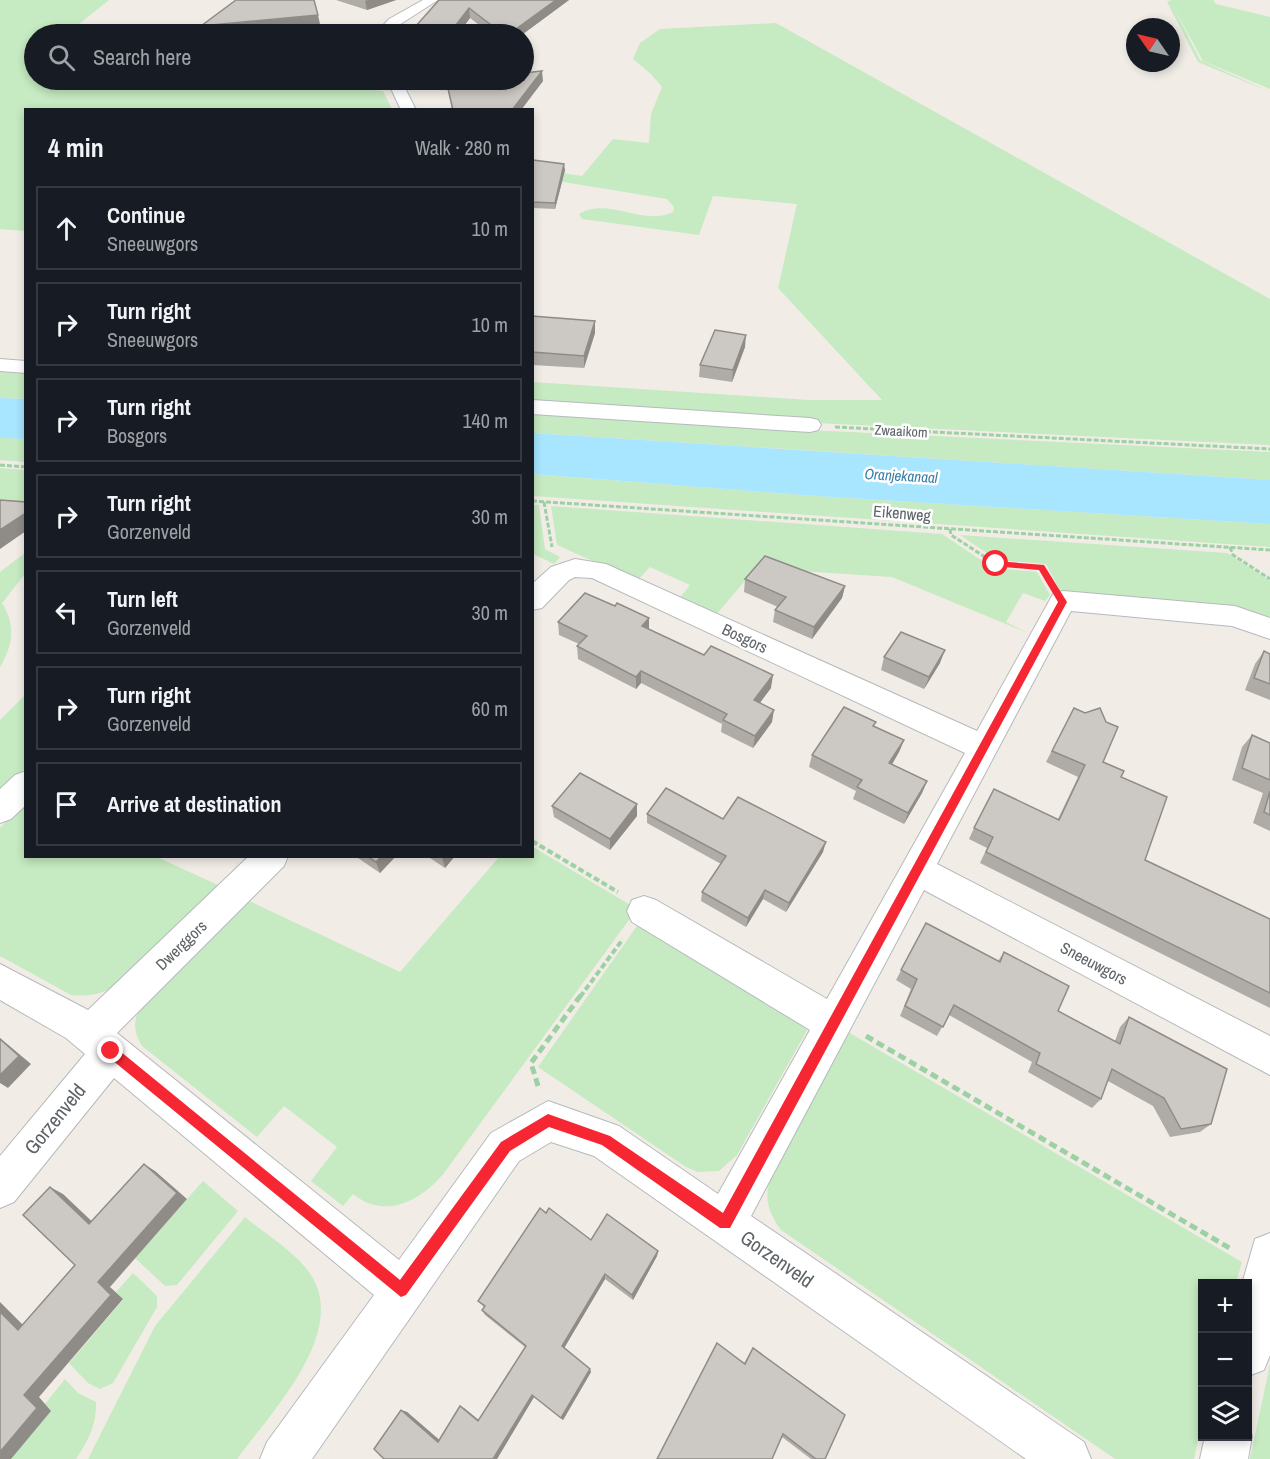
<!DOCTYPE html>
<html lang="en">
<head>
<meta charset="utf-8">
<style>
  body { margin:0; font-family:"Archivo Narrow",sans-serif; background:#20242c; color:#f1f3f6 }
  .controls { position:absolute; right:18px; bottom:18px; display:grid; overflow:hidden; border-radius:0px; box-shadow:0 3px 9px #0003 }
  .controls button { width:54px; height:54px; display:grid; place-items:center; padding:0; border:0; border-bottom:2px solid #363941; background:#171b24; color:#f1f3f6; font:30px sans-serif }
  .compass { position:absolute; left:1126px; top:18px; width:54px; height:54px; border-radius:50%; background:#171b24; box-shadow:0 3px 9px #0003; rotate:304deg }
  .stop { position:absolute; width:18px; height:18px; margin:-14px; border:4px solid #f62733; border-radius:50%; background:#fff }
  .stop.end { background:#f62733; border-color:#fff; box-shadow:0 2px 6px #0008 }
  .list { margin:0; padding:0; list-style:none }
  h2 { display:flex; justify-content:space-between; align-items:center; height:78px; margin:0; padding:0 24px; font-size:26px }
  h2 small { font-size:20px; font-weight:400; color:#9ea1a6 }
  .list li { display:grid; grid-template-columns:39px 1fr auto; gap:18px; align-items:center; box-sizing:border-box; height:84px; margin:0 12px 12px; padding:0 12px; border:2px solid #363941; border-radius:0px }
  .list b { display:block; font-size:22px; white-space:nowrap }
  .list p { margin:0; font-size:20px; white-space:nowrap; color:#9ea1a6 }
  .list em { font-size:20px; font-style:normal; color:#9ea1a6 }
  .icon { flex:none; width:33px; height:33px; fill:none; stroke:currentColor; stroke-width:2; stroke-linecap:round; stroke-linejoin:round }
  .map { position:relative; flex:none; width:1270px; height:1459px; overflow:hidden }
  .search { position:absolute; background:#171b24; box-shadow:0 3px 9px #0003; left:24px; top:24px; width:510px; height:66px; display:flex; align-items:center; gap:15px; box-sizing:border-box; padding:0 21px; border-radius:33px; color:#9ea1a6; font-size:22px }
  .panel { position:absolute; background:#171b24; box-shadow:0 3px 9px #0003; left:24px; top:108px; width:510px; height:750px; border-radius:0px }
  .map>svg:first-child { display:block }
</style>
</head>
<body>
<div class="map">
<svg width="1270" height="1459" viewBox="0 0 1270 1459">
  <rect width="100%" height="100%" fill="#f1ede6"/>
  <g fill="#c6eac1">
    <path d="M0,0h109l-35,28 -15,6h-25v46h257l92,11 9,18 -366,1 -1,121 -25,-2z"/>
    <path d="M1171,0h42l3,4 54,13v72l-67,-28 -29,-53 26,52 70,32 -72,-30 -31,-60z"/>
    <path d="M776,23l494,276v146l-495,-24 -242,-17 -1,-22 277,18h73l-104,-112 19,-84 -84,-8 -14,39 -117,-16 -3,-5c29,-18 65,13 94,-2l1,-5 -7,-8 -134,-22 3,-8 46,7 31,-37 36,4 2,-29 11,-27 -11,-13 -18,-15 7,-16 20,-14z"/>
    <path d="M0,369l25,2v28l-25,-1z"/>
    <path d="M532,410l234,18 504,24v28l-737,-47z"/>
    <path d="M0,438l25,1v23l-25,-2z"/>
    <path d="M0,468l25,2v43l-25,-1z"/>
    <path d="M532,474l284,22 454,28v23l-737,-51z"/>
    <path d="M533,505h6l6,44 15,8 -6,7 -21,-10z"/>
    <path d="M551,506l391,28 51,34 44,4 13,23 -5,6 -22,-8 -17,29 22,11 -136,-56 -136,-9 -41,48 -37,-16 12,-15 -40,-18 -13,14 -80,-36z"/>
    <path d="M960,535l267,18 43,28v38l-33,-12 -174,-11 -17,-32 -49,-4z"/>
    <path d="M25,553v21l-23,29c14,22 11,43 -2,64v-95z"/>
    <path d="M25,695v73l-25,26v-74z"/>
    <path d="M25,802l1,54 131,1 63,29 -104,100c-15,8 -27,11 -45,9l-71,-39v-128z"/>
    <path d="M533,847l104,62 -193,264c-23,28 -59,47 -91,21l-10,12 -32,-25 26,-34 -53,-41 -27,31 -115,-91c-8,-14 -9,-22 -3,-37l108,-109 153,72 99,-115 33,-1z"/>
    <path d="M639,923l171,102 -73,130 -18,16 -21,1 -12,-5 -148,-100z"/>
    <path d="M848,1032l394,230 -6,21 -34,1v138l-8,37h-79l-334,-229c-10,-14 -17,-28 -12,-46z"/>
    <path d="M203,1181l35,30 -61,74 -12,1 -30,-28z"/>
    <path d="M245,1217c19,16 44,31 60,50 51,59 -34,145 -68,192h-149l67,-133z"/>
    <path d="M133,1273l24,23v11l-44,76 -13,6 -12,-6 -19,-20 54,-63 -7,-8z"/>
    <path d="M1270,1364v95h-20z"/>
    <path d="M65,1379l13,14 18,9c1,22 -8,39 -20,57h-65l34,-55z"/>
  </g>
  <g fill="#a8e5ff">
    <path d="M0,398l25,1v40l-25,-1z"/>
    <path d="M532,433l738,47v44l-454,-28 -283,-22z"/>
  </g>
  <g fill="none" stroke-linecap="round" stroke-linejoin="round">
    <defs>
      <g id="minor">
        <path d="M423,0h15l-39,25 -11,9h-13l14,-15z"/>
        <path d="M387,80h14l15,30h-15z"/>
        <path d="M0,359l26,2v12l-26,-2z"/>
        <path d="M532,400l278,18 8,2 3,5 -3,5 -8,2 -278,-18z"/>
        <path d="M575,559l31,5 371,167 76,-137 10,-3 172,15 35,12v21l-38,-13 -161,-15 -134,253 333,172v39l-346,-185 -173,326 333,226 7,17h-65l-432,-303 -43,-14 -32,19 -207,298h-52l7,-17 107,-147 -260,-217 -100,124 -14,6v-52l85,-102 -19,-16 -66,-38v-36l88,46 161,-154h39l-4,10 -167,167 282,227 92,-127 57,-32 71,25 99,68 92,-164 -178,-108 -5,-11 5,-11 12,-4 12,4 171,99 138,-246 -373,-175 -17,-1 -6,3 -27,28 -10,2v-26l19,-17z"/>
        <path d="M26,771v34l-15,14 -11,4v-34l15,-14z"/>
        <path d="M1270,1233v122l-6,15 -16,6v-92h-6l13,-45z"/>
        <path d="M1248,1424l4,12 -4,23h-48l5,-23h43z"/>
      </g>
    </defs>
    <use href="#minor" stroke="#b6babd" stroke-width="2"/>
    <g stroke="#9cd1a3" stroke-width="3" stroke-dasharray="5 2" stroke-linecap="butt">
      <path d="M835,427l435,22"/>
      <path d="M0,465l26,2"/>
      <path d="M532,501l738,49"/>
      <path d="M544,502l8,45"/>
      <path d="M950,529l1,6 45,29 45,3 6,12"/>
      <path d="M1230,547l3,8 37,24"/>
    </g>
    <g stroke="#9cd1a3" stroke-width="4" stroke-dasharray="6 3" stroke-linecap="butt">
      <path d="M532,841l86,51"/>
      <path d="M580,997l43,-58"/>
    </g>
    <g stroke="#9cd1a3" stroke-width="5" stroke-dasharray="8 4.5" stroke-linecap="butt">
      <path d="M866,1036l367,214"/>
      <path d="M538,1086l-7,-23 50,-68"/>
    </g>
    <use href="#minor" fill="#fff" fill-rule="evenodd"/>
  </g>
  <g fill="#afaca8">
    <path d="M336,0h60l-29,10z"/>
    <path d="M439,0h130l-46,34h-32l-21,-16 -12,16h-42l-1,-7z"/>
    <path d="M446,80l97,1 -22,29h-69z"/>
    <path d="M532,165l33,5 -10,39 -23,-1z"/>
    <path d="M532,316l63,5v12l-11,35 -52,-3z"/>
    <path d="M745,347l-13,35 -33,-5 1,-12z"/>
    <path d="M745,579l100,7 -3,12 -30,41 -39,-17 2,-12 3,-3 -34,-15z"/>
    <path d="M615,606l34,12v12l122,58 -11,15 12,19 -19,26 -32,-16 1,-8 -81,-41 -5,6 -58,-30 -1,-13 2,-2 -20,-9 -1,-13z"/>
    <path d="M1264,651l6,3v46l-25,-10 10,-26z"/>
    <path d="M884,657l56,6 -16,26 -43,-19z"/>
    <path d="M1074,708l29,54 18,15 24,83 125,59v89l-290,-145 7,-15 -18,-9 5,-11 84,-9 20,-42 -32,-15z"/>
    <path d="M875,726l29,14 -5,12 -7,13 35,16 -5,12 -18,31 -51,-25 3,-8 -47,-24 3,-12z"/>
    <path d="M1252,735l18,8v88l-17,-8 10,-30 -31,-13 10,-33z"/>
    <path d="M552,806l85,10 -27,34 -56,-33z"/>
    <path d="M647,814l76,5 100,33 -37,60 -23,-13 -17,28 -45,-26 1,-9 19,-28 -74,-41z"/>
    <path d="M355,856h41l-16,17z"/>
    <path d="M427,856h28l-10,12z"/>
    <path d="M926,923l72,38 6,-9 54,59 57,30 5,-14 9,-10 82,107 -11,8 -30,5 -17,-31 -45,-25 -7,18 -9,9 -64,-36 4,-10 -83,-47 -12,21 -37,-20 11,-27 -15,-9z"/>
    <path d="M546,1213l45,27 67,11 -1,5 -24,44 -28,-21 -41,69 27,24 -28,48 -29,-23 -37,62h-113l17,-49 6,2 32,28 25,-32 15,12 46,-73 -40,-32 -3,-5 2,-3 -6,-6z"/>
    <path d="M753,1348l72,111h-14l-29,-22 -38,-74z"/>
  </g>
  <g fill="#8f8c88">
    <path d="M368,0h28l-29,10 -2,-9z"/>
    <path d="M556,0h13l-46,34h-14z"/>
    <path d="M469,8l1,10 -12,16h-9z"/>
    <path d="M318,15l2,9 -105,10h-12l-2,-8z"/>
    <path d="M542,71l1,10 -22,29h-9z"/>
    <path d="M564,164l1,6 -10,39v-6z"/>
    <path d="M595,321v12l-11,35v-12z"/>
    <path d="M746,335l-1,12 -13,35 1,-12z"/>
    <path d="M26,513v18l-26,18v-19z"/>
    <path d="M845,586l-3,12 -30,41 2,-12z"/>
    <path d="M649,618v13l-7,-5z"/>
    <path d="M945,650l-5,13 -16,26 5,-12z"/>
    <path d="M641,671v12l-5,6v-12z"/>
    <path d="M773,675l-2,13 -19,25 2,-13z"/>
    <path d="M774,710l-2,12 -19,26 2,-12z"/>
    <path d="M904,740l-5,12 -14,23 4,-12z"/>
    <path d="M927,781l-5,12 -18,31 4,-11z"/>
    <path d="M637,804v12l-27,34v-11z"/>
    <path d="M826,842l-3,10 -37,60 3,-9z"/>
    <path d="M382,856h14l-16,17 -4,-11z"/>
    <path d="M455,856l-10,12 -3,-11z"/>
    <path d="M765,890l-2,9 -17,28 2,-9z"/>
    <path d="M0,1038l31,26 -23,24 -8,-5z"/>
    <path d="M144,1164l11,7 32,28 -77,88 13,12 -84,98 12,14 -40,48h-11v-7l24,-57 74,-113z"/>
    <path d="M50,1187l13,7 38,36 -12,-6z"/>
    <path d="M658,1251l-1,5 -24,44 -1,-5z"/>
    <path d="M605,1274v5l-42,71 -1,-4z"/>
    <path d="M0,1302l32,32 -14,-4 -18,-18z"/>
    <path d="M590,1369l1,3 -28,48 -2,-2z"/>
    <path d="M532,1395l2,2 -37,62h-4z"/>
    <path d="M460,1406l4,2 18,15 -4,-2z"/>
    <path d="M401,1410l6,2 36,31 -5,-1z"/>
  </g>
  <g fill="#ccc8c3" stroke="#8f8c88" stroke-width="1.5">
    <path d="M236,0h78l4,15 -117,11z"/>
    <path d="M439,0h117l-47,34h-6l-34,-26 -20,26 -34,-7z"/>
    <path d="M542,71l-30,39h-59l-7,-30h78v-7z"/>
    <path d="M533,160l31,4 -9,39 -23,-1z"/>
    <path d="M532,316l63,5 -11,35 -52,-4z"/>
    <path d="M715,330l31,5 -13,35 -33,-5z"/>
    <path d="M0,500l26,2v11l-26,17z"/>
    <path d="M765,556l80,30 -31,41 -39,-17 11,-13 -41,-18z"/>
    <path d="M585,593l30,13 2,-3 32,15 -7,8 62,29 7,-9 62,29 -19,25 20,10 -19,26 -32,-16 4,-6 -86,-43 -5,6 -59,-31 10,-10 -29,-14z"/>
    <path d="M901,632l44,18 -16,27 -45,-20z"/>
    <path d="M1264,651l6,3v30l-16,-6z"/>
    <path d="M844,707l32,15 -3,4 31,14 -15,23 38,18 -19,32 -51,-26 5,-7 -50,-25z"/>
    <path d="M1074,708l11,5 15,-5 6,14 12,5 -15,35 21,9 -3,6 46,20 -22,63 125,59v74l-284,-141 7,-15 -19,-9 20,-39 65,31 26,-55 -33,-14z"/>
    <path d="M1252,735l18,8v37l-28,-12z"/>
    <path d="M580,773l57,31 -27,35 -58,-33z"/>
    <path d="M666,788l57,31 15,-22 88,45 -37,61 -24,-13 -17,28 -46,-26 24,-36 -79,-42z"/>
    <path d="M1270,791v24l-6,-3z"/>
    <path d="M367,856h15l-6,6z"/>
    <path d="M926,923l74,39 4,-10 65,34 -11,25 62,33 9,-27 98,52 -16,55 -30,5 -17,-31 -52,-29 -11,30 -65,-35 4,-11 -86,-48 -11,22 -38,-21 12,-27 -16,-9z"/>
    <path d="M0,1039l19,17 -19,19z"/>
    <path d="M144,1164l33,29 -79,89 13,13 -87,100 13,13 -37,44v-140l18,18 57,-65 -52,-50 27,-28 39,37z"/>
    <path d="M540,1208l6,5 3,-5 42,32 16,-26 51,37 -26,44 -27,-21 -43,72 28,23 -29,49 -29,-23 -39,64h-109l-10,-10 27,-39 37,32 22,-36 18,15 48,-75 -44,-36 3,-4 -7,-5z"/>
    <path d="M717,1343l28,21 8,-16 92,67 -20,44h-9l-33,-25 -11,25h-115z"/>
  </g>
  <path fill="#f62733" d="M996,561l48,4 23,37 -337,626h-10l-118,-83 -53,-18 -39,24 -104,144 -5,2 -295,-242v-8h9l285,233 101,-138 47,-28 62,22 113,77 335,-611 -19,-32 -46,-4v-4z"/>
  <g text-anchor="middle" stroke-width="5" stroke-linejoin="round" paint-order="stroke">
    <g font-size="14" fill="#5d6367" stroke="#fff">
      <text transform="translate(901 431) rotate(3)" y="5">Zwaaikom</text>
    </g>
    <g font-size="15" font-style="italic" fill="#377da7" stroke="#fff">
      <text transform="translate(901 476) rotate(3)" y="5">Oranjekanaal</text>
    </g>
    <g font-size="16" fill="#5d6367" stroke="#fff">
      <text transform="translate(902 513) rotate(5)" y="6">Eikenweg</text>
      <text transform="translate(745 638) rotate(25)" y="6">Bosgors</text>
      <text transform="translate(181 945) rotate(-44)" y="6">Dwerggors</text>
      <text transform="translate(1094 963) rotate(28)" y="6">Sneeuwgors</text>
    </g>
    <g font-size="20" fill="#5d6367" stroke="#fff">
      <text transform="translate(55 1119) rotate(-51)" y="7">Gorzenveld</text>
      <text transform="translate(777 1259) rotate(35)" y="7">Gorzenveld</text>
    </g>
  </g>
</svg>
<div class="controls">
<button>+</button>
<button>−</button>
<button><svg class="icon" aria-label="layers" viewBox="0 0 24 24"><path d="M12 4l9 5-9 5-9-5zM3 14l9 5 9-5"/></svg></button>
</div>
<svg class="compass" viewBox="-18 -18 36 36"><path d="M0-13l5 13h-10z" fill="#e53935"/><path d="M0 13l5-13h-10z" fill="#9ea1a6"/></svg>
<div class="stop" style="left:996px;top:564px"></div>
<div class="stop end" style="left:111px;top:1051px"></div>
<div class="search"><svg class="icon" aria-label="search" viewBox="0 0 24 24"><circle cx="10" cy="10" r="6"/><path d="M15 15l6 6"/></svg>Search here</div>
<section class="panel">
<h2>4 min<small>Walk · 280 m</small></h2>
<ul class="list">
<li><svg class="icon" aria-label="ahead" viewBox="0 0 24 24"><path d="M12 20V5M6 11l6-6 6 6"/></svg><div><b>Continue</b><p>Sneeuwgors</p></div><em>10 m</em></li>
<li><svg class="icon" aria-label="right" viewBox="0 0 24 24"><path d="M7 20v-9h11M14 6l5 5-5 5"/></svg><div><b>Turn right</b><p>Sneeuwgors</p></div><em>10 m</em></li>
<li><svg class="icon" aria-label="right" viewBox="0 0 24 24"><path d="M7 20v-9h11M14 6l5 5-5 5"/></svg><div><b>Turn right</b><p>Bosgors</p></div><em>140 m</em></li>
<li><svg class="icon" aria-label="right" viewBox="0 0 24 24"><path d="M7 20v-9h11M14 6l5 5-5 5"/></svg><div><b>Turn right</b><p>Gorzenveld</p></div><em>30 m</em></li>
<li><svg class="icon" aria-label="left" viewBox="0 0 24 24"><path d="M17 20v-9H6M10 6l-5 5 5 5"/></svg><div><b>Turn left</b><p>Gorzenveld</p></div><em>30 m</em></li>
<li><svg class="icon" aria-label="right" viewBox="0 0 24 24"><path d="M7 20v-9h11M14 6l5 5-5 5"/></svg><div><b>Turn right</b><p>Gorzenveld</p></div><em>60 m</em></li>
<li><svg class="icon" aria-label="arrive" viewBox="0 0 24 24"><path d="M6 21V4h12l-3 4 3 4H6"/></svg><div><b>Arrive at destination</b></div></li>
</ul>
</section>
</div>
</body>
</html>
